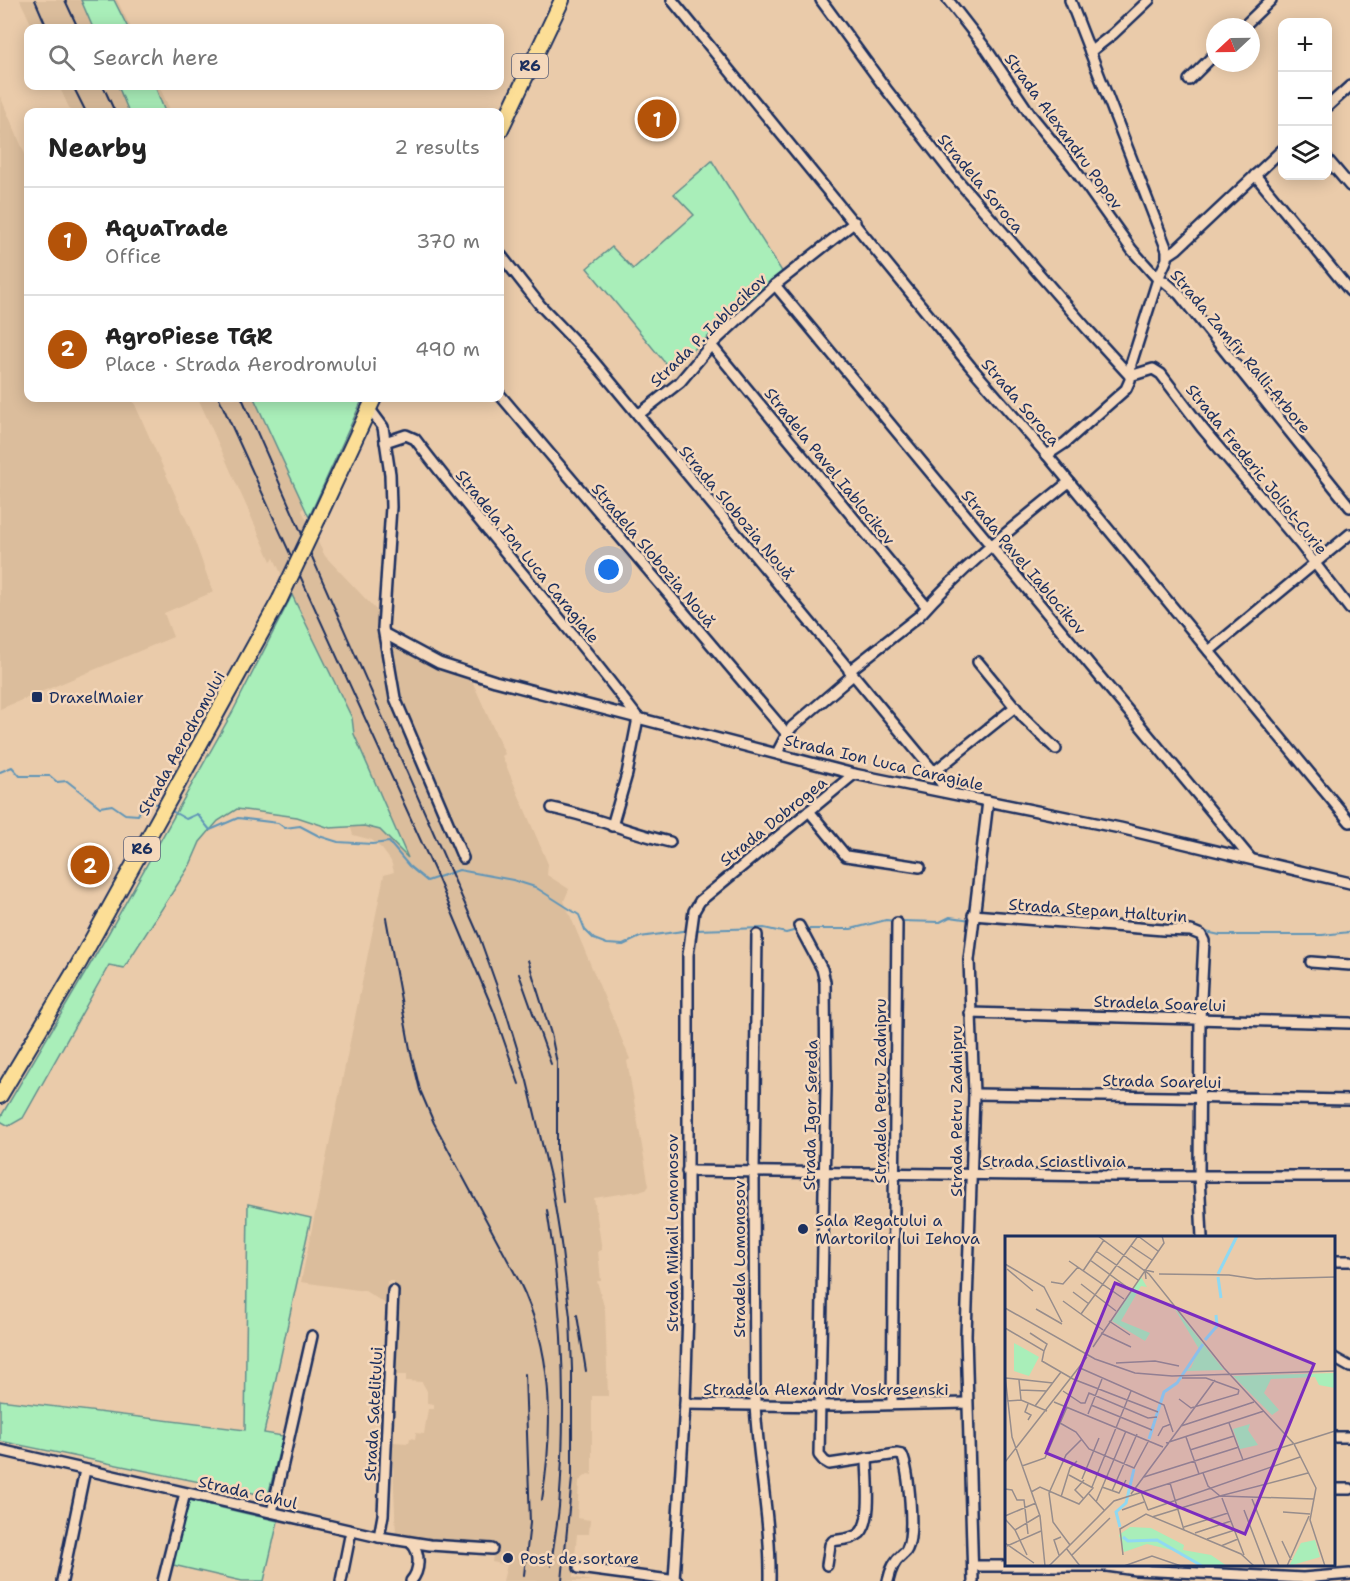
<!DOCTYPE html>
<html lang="en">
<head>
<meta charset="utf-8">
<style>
  body { margin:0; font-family:"Shantell Sans",sans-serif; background:#f2f2f2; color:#222 }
  .controls { position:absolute; right:18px; top:18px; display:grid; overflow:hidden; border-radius:12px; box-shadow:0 3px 15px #0003 }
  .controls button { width:54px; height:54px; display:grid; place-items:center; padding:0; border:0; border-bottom:2px solid #e0e0e0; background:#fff; color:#222; font:30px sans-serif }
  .compass { position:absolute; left:1206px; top:18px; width:54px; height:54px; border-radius:50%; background:#fff; box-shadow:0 3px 15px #0003; rotate:248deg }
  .you { position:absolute; left:609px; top:570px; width:21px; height:21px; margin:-15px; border:4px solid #fff; border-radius:50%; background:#1a73e8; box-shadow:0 0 0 9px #1a73e833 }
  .badge { display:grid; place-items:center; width:39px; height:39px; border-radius:50%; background:#b45309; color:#fff; font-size:20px; font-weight:700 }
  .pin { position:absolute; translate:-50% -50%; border:3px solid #fff; box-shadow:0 2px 6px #0006 }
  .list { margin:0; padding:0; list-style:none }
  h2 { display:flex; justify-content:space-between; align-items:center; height:78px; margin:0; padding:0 24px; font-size:26px }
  h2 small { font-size:20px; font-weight:400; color:#767676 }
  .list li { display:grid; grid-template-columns:39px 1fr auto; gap:18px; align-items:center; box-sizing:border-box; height:108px; padding:0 24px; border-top:2px solid #e0e0e0 }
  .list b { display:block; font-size:22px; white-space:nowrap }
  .list p { margin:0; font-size:20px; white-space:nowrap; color:#767676 }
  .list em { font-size:20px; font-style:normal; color:#767676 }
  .icon { flex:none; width:33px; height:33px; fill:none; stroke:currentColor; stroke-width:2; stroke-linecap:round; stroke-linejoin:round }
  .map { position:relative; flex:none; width:1350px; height:1581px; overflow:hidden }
  .search { position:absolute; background:#fff; box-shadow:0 3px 15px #0003; left:24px; top:24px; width:480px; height:66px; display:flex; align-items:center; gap:15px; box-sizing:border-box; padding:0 21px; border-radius:12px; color:#767676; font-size:22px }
  .panel { position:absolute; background:#fff; box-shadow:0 3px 15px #0003; left:24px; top:108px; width:480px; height:294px; border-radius:12px }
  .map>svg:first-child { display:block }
</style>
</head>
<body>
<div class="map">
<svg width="1350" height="1581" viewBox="0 0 1350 1581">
  <rect width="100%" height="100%" fill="#eacbaa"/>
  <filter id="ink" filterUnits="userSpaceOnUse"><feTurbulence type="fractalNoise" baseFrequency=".0167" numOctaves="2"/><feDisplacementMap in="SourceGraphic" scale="12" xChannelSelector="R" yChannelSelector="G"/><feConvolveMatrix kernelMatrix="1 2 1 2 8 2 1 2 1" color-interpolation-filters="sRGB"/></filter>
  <g filter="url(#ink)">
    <g fill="#dbbd9c">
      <path d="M20,0h97l14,28h-98z"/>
      <path d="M59,86h100l12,26h-100z"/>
      <path d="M0,96l28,65v237h104l58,130 23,64 -49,21 9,24 -173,72z"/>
      <path d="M198,398h154l2,4 -52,109 23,45 53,56 5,17 90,54 32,71 -3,2 46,108 -1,11 22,14 -5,12 66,158 -3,2 22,125 -3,4 -52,8 8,52 -4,1 3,30h-4l8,29 3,86h-16v79l-4,-1 -9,7 -2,37 13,2 -1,14h-12l-4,43 18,4h-88l4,-16 -15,-3 2,-15 -98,-11 -4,-94 17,1 1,-5 5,1 1,-6 8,1 4,-25h6v-5l-7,-1v-12l-5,-9 -16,-1v-6h-15l3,-94h-7l-1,23 -21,-13 -64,-9 83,-407 10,-3 -3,-11 -9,-12 -10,-9 -19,-5 -7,-23 -44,-192 -28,-62 -3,3z"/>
      <path d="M1141,1575l80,2 70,4h-151z"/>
    </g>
    <g fill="#a9eeb9" stroke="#628e8c" stroke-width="1.5">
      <path d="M81,0h33l14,28h-35z"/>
      <path d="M118,86h37l10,26h-36z"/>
      <path d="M712,161l71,112 -113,96 -83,-101 25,-21 21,22 61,-54 -20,-21z"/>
      <path d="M254,398h109l-54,119z"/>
      <path d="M292,595l60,123 2,16 54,124 -28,-28 -16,-4 -34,2 -33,-11 -60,-8 -19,12 -18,21 -10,23 -66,103 -15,-3 -86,153 -14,8 -9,-5v-3l108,-184 125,-223z"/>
      <path d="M248,1204l63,14 -47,215 19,3 -15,60 -268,-55v-41l245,30z"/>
      <path d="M189,1500l89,21 -14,60h-22l-69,-16z"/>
    </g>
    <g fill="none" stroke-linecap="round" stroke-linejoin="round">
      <g stroke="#6195b7" stroke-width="2">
        <path d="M0,772l12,-5 8,9h30l7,6 10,-1 33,26 12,-2 13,9 13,1 6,-12h9l6,2"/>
        <path d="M170,810l16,9 11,-5 13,16 28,-12 40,5 7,5 15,-2 19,10 19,6 34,2 17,-2 20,24 18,15 32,-11 54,10 22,7 44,28 6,15 9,9 13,5 16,1 17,-8 50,-7"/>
        <path d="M977,920l73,7 41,1"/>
        <path d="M900,921l40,1 10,-5 21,3"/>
        <path d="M803,929h48l35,-9 9,1"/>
        <path d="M695,930l69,-2 22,5 11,-3"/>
        <path d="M1206,932l14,3h102l28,-3"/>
        <path d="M1165,935h18"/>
      </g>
      <defs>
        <g id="minor">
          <path d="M672,0l299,367 76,88 303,367"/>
          <path d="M821,0l65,89 67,86 135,155 42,46 23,-7 8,5 41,54 98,116 50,65"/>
          <path d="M948,0l39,50 43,64 43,53 59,83 26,29 -27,85 -1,16 -4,9 -61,54 -18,12"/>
          <path d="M1070,0l97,250v9l-9,20 6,2 15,13 171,213"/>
          <path d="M1243,27l28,-27"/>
          <path d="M1090,52l23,-18 36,-34"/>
          <path d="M1189,80l26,-26"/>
          <path d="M1328,106l22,-20"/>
          <path d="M1328,160l22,26"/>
          <path d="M1255,175l95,116"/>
          <path d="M500,254l40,51 50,52 344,415 13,20"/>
          <path d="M1168,255l9,-6 105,-99"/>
          <path d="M775,285l476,574"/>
          <path d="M711,345l215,261"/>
          <path d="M500,395l287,339"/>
          <path d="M369,408l14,19 7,47 1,33 -8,121 12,70 68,160"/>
          <path d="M638,415l42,-33 31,-37 64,-60 80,-63"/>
          <path d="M385,442l21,-7 9,4c72,95 152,184 223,279l-11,56 -15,52"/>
          <path d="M385,634l54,29 56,18 359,93 266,54 230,55"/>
          <path d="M1209,651l141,-117"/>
          <path d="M978,662l46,56 32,31"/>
          <path d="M849,671l70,-55c44,-50 98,-92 150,-134"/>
          <path d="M777,753l10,-19 5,-7 61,-52"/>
          <path d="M934,772l81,-65"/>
          <path d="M552,808c40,8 78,25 118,34"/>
          <path d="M809,811l37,45 74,11"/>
          <path d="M973,915l190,15 28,1 10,4 3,6 -4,78 -1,156 3,63"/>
          <path d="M799,926l23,43 3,13 1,104 -7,369 5,6 5,3 68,-10 5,1c7,16 13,78 5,94 -2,5 -3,3 -6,7 -8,6 -11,16 -13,25"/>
          <path d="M757,935l-3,238 1,231c3,59 16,117 15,177"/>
          <path d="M1311,962l39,3"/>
          <path d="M970,1013l380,10"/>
          <path d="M974,1094l376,6"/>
          <path d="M687,1171l426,5h237"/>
          <path d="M1334,1261h16"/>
          <path d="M1334,1358l16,9"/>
          <path d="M685,1404l149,2 133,-3"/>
          <path d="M892,1404l5,-481"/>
          <path d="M1334,1437h16"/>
          <path d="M0,1450l379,87 51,8 62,4"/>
          <path d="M1334,1489h16"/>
          <path d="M272,1512l40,-176"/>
          <path d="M379,1537l4,-22 10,-224"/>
          <path d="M411,1543c10,9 9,28 0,38"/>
          <path d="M827,1565l3,-20 3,-4c9,-2 19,-1 27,-8 13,-13 7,-57 7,-75"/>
          <path d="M973,1566h134l29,4 167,8 47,-4"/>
          <path d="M579,1568l98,13"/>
          <path d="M674,1580l11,-176 3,-92v-357l6,-44 6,-10 154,-127"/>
          <path d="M62,1581l23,-111"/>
          <path d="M163,1581l22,-88"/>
          <path d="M341,1581l10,-50"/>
          <path d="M973,1581l-7,-246 8,-241 -5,-134 19,-159"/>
        </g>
        <g id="highway">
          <path d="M500,131l62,-131"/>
          <path d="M318,519l56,-121"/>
          <path d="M0,1096l78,-131 202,-366"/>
        </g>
      </defs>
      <use href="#minor" stroke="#1b2f5e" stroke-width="14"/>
      <use href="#highway" stroke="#1b2f5e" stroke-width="18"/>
      <use href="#minor" stroke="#f5d8bb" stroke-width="9"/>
      <use href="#highway" stroke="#fcde96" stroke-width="14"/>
      <g stroke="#1b2f5e" stroke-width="2">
        <path d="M35,0l12,28"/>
        <path d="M65,0l13,28"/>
        <path d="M73,86l13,26"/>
        <path d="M103,86l12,26"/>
        <path d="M219,398l217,476 58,138 25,72"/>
        <path d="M242,398l237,538 27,76 21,69 24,100 10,62 9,74 2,52v109l-10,103"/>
        <path d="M386,918l24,131 10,41 14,33 85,158c34,69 35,144 23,219"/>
        <path d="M528,960l23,74 6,29v86l6,53"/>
        <path d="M519,974l32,90"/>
        <path d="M547,1210c16,98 20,198 12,297 -2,20 -6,39 -8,59"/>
        <path d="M577,1315l9,56"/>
        <path d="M524,1575l6,-52 -5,-149"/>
      </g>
      <defs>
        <path id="highway-bridge" d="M280,599l38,-80"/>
      </defs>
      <use href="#highway-bridge" stroke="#1b2f5e" stroke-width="18" stroke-linecap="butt"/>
      <use href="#highway-bridge" stroke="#fcde96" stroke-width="14"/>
    </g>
  </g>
  <g fill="#1b2f5e" stroke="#f5d8bb" stroke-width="2">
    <rect x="31" y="691" width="12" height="12" rx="3"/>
    <circle cx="803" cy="1229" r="6"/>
    <circle cx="508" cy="1558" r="6"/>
  </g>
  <g text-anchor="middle" stroke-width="5" stroke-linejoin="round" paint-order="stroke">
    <g fill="#f5d8bb" stroke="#5c627a" stroke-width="1.5">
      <rect x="512" y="54" width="36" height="24" rx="4.5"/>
      <rect x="124" y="837" width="36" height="24" rx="4.5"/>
    </g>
    <g font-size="15" font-weight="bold" fill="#1b2f5e">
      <text x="530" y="71">R6</text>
      <text x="142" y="854">R6</text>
    </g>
    <g font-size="16" fill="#1b2f5e" stroke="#f5d8bb">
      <text transform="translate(1064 131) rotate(54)" y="6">Strada Alexandru Popov</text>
      <text transform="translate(981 183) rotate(50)" y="6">Stradela Sorocа</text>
      <text transform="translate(708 330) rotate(-44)" y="6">Strada P. Iablocikov</text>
      <text transform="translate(1241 351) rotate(50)" y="6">Strada Zamfir Ralli-Arbore</text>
      <text transform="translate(1021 402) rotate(49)" y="6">Strada Soroca</text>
      <text transform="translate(830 466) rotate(51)" y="6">Stradela Pavel Iablocikov</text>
      <text transform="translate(1257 469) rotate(51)" y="6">Strada Frederic Joliot-Curie</text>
      <text transform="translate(737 512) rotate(50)" y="6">Strada Slobozia Nouă</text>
      <text transform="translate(654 555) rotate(50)" y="6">Stradela Slobozia Nouă</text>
      <text transform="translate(528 556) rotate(51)" y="6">Stradela Ion Luca Caragiale</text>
      <text transform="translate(1024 562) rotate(50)" y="6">Strada Pavel Iablocikov</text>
      <text transform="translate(181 743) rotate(-61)" y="6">Strada Aerodromului</text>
      <text transform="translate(884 762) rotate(13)" y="6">Strada Ion Luca Caragiale</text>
      <text transform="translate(773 821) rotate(-39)" y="6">Strada Dobrogea</text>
      <text transform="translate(1098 910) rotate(4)" y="6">Strada Stepan Halturin</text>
      <text transform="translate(1160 1003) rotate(2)" y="6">Stradela Soarelui</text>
      <text transform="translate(1162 1081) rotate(1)" y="6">Strada Soarelui</text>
      <text transform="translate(880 1091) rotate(-90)" y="6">Stradela Petru Zadnipru</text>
      <text transform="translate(956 1111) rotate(-90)" y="6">Strada Petru Zadnipru</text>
      <text transform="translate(810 1115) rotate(-89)" y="6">Strada Igor Sereda</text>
      <text x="1054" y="1167">Strada Sciastlivaia</text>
      <text transform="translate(672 1233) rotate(-90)" y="6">Strada Mihail Lomonosov</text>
      <text transform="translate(739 1259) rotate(-90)" y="6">Stradela Lomonosov</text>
      <text x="826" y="1395">Stradela Alexandr Voskresenski</text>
      <text transform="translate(373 1414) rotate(-87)" y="6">Strada Satelitului</text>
      <text transform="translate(248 1492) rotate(13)" y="6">Strada Cahul</text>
    </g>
    <g font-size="16" fill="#1b2f5e" stroke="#f5d8bb" text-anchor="start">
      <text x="49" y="703">DraxelMaier</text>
      <text x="815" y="1226">Sala Regatului a<tspan x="815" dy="18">Martorilor lui Iehova</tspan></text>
      <text x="520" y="1564">Post de sortare</text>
    </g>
  </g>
  <g transform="translate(1005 1236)">
    <rect width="330" height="330" fill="#eacbaa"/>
    <path d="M136,41l6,10 -6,-1 -20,35 29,12 -5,8 -33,-20zM168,70l51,64 -39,1 6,-3 8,-19zM9,107l25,14 -10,19 -15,-5zM330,137v15l-16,-3 -4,-8 -44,2 -7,14 15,17 -7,5 -39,-39zM245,188l-2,6 10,15 -18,4 -7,-20zM125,291l21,1 33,17 -1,5 28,5 16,11h-28l-23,-15 -29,-7 -23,8 -5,-17zM310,304l5,17 -31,9 12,-23z" fill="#a9eeb9"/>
    <path fill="none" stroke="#90d9f2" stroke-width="3" d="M213,38l19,-38M213,41l3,21M200,104l12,-14 -1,-11M144,203l15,-47 13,-9 26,-39M115,291l-4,-15 10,-9 8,-34M118,301l5,4 29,-1 45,26"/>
    <path fill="none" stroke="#978d8c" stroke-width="1.5" d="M93,0l51,38 75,94 70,76 22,44 -6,32 15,46M133,0l20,15M126,10l21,14M91,15l42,29M85,24l41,30M64,25l55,38M0,28l39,23 18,35M2,33l26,22M78,35l21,-31M154,38l70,1 27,4 79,-2M141,43l-1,-9 9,2M46,46l12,2 15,-17M76,48l35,27M68,56l16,12M58,65l40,29M0,72l90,51 40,14 37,3 163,-5M31,73l26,15M76,78l57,-78M104,85l21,14M0,92l39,23 3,-7 -17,-11M96,97l30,14M88,111l71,-104 -2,-7M39,115l-2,10 31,18 85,33M111,127l39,-2 24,5M75,132l84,37 9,27M0,139l7,62 28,79 5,50M1,142l47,5M177,142h24l33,12M14,144l2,20M15,154l27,1M58,155l18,12h4l4,-10 59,25 9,-1M174,163l12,9 47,-14 1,-4M2,165l14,-1 26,11M49,166l109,45M23,168l-3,8 6,3 -3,5M86,169l61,25M30,170l26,-34M83,178l14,-35M55,187l16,9 13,17 45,19 15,-28M224,187l14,37M176,190l73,-24M153,200l5,-9 8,-3M181,201l13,37M161,207l98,-32M289,208l41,-13M185,214l44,-14M0,226l82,-105M17,230l23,-8 22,-51M198,237l5,13 12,10 88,-23M139,241l95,-30M77,243l17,-41M79,244l-9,10 9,9M165,247l14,47M87,251l39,-96M97,251l17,6 7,-13M0,253l7,1 5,10h7l4,34M107,255l25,-57M26,256l9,-5 39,17 14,-16 -24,-13M136,256l7,18M84,258l15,16M126,258l84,-114M56,261l9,-29 7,-7M217,262l22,57M247,263l27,67M91,266l30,-71M117,274l22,-8M143,274l152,-53M239,274l21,55M278,276l27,2M0,280l31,-13M147,281l68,-21 94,3M0,283l10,11 12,25M179,291l44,-14M10,294l25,-15M190,297l36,-12M202,303l28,-9M277,305l9,19M0,307l29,20M65,309l-17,-23 -4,-29 17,-38 16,-16M2,310l34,-15M216,310l17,-7M61,312l14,18M54,319l-5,-15 7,-3M67,319l38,-37M118,319l-3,-26 26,-15 95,40 13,12M44,330l65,-65 179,-57M119,330l28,-10 29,10M282,330l22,-50"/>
    <path fill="#7b2cbf" fill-opacity="0.15" stroke="#7b2cbf" stroke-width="3" d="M110,47l199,81 -69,170 -199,-81z"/>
    <rect width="330" height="330" fill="none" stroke="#1b2f5e" stroke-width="3"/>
  </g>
</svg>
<div class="controls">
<button>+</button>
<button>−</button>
<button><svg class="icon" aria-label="layers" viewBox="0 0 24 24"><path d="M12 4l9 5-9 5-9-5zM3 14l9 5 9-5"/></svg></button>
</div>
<svg class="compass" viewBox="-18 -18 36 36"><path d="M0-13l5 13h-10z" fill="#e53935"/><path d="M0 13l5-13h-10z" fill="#767676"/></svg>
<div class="you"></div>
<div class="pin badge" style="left:657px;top:119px">1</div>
<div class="pin badge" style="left:90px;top:865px">2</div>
<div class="search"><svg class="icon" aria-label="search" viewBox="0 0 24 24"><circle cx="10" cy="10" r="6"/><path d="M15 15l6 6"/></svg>Search here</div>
<section class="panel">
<h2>Nearby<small>2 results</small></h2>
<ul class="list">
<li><span class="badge">1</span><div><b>AquaTrade</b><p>Office</p></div><em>370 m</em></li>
<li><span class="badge">2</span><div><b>AgroPiese TGR</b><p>Place · Strada Aerodromului</p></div><em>490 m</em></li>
</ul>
</section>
</div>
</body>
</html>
